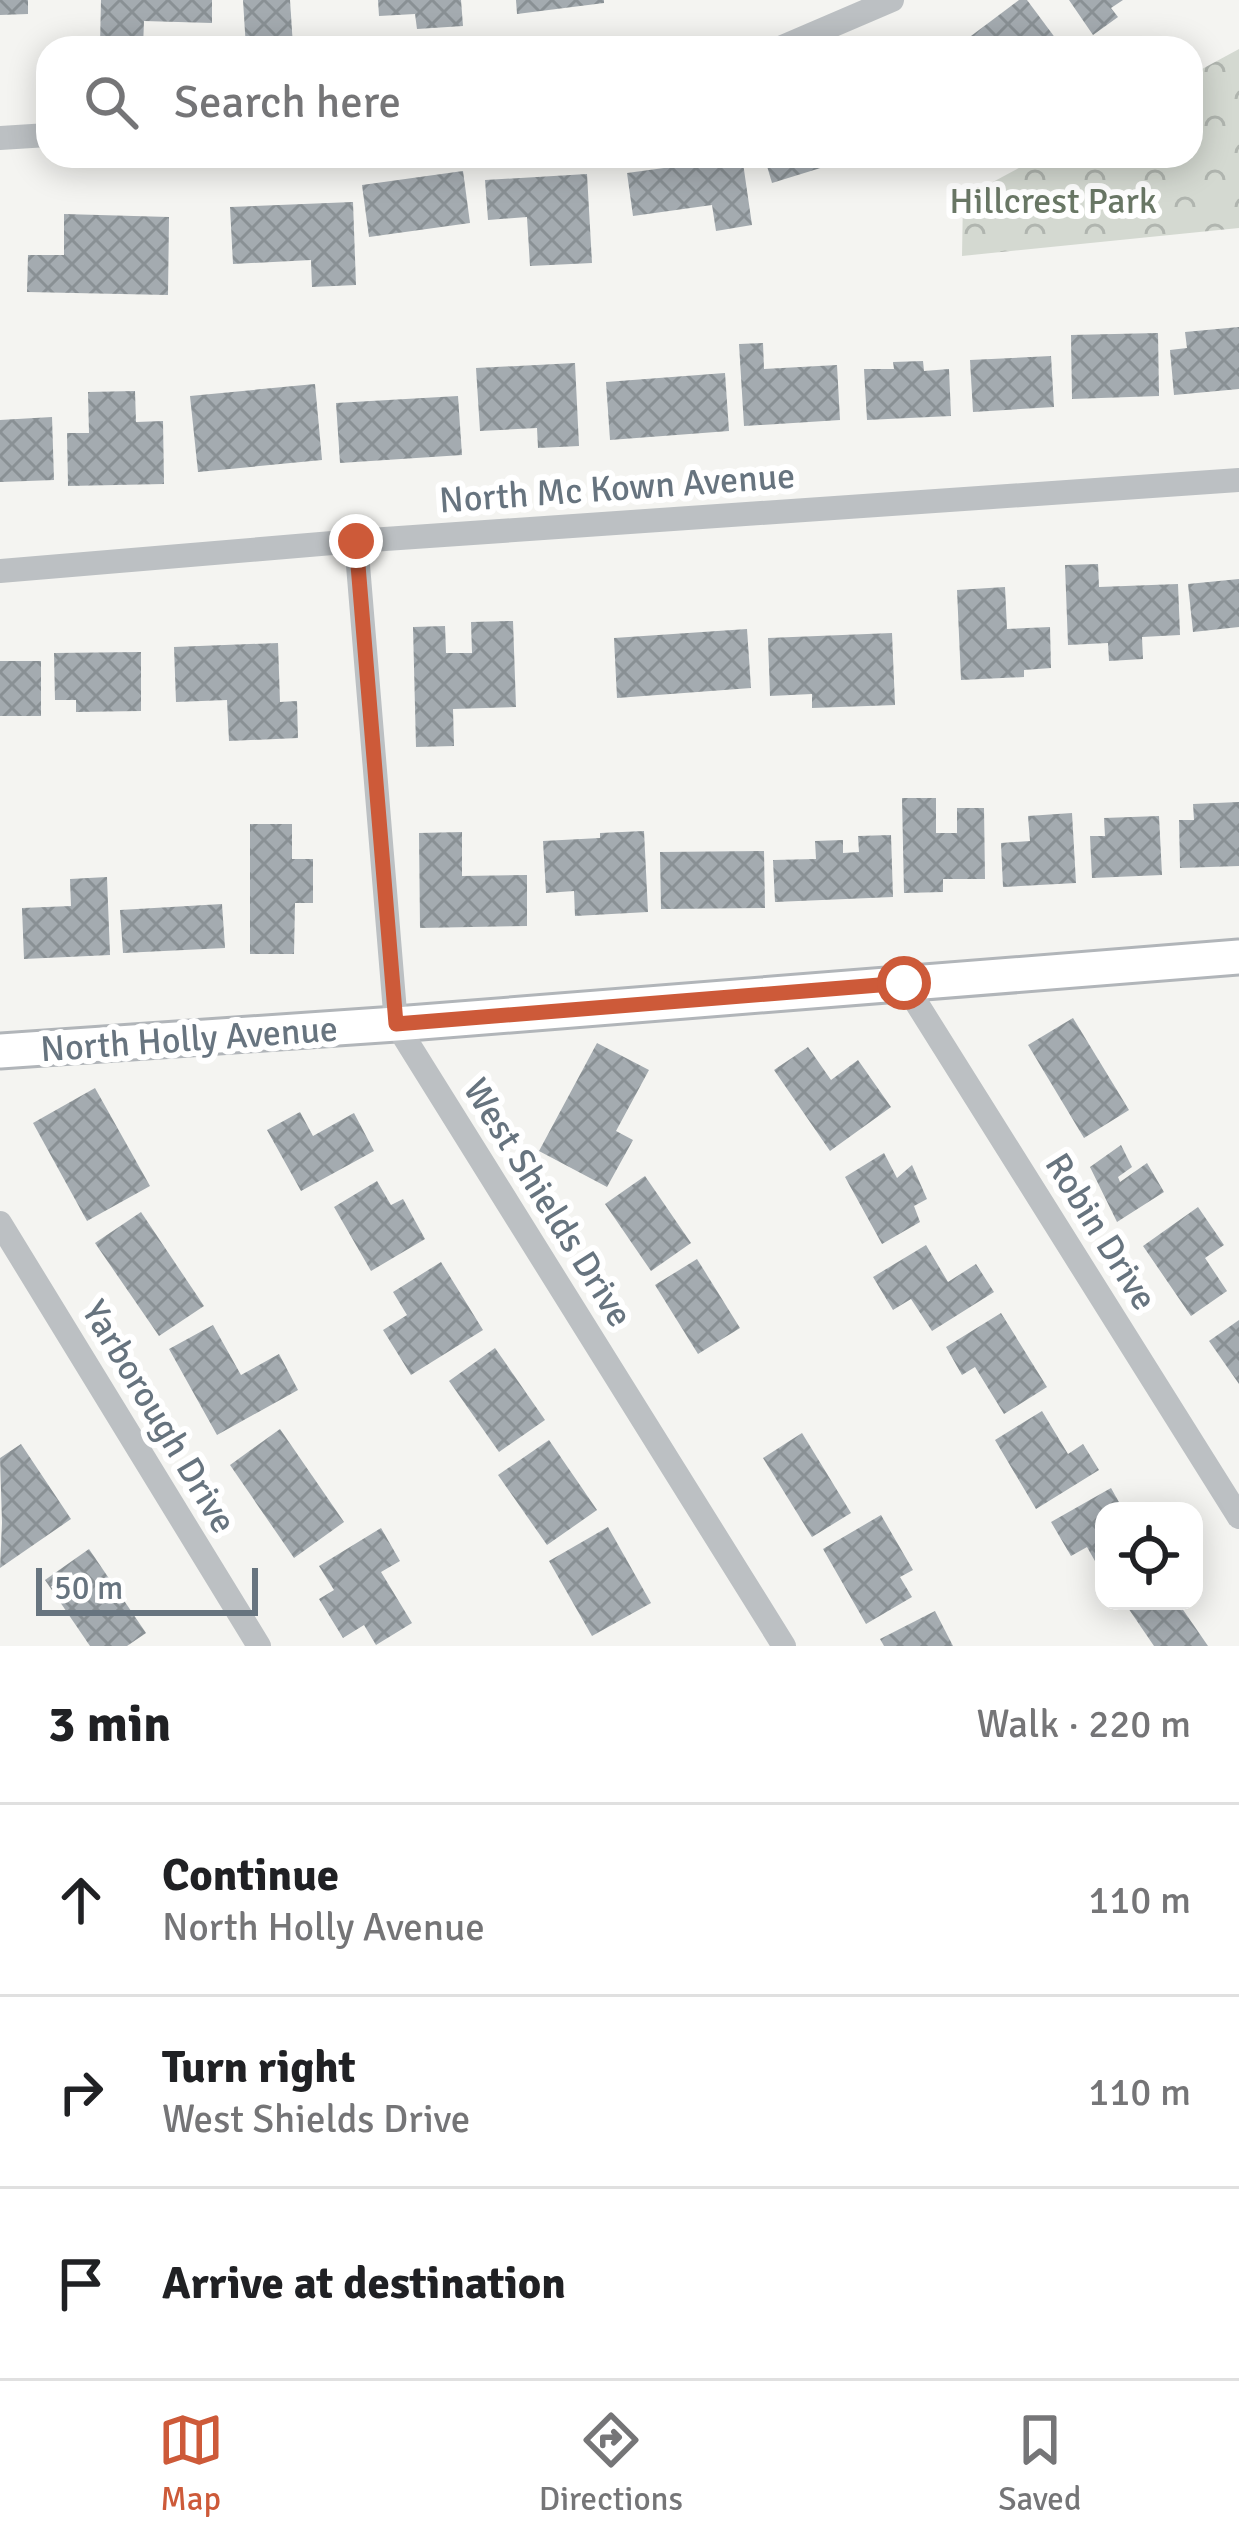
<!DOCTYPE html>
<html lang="en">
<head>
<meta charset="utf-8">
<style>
  body { margin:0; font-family:Signika,sans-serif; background:#f6f6f6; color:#202124 }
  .controls { position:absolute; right:36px; bottom:36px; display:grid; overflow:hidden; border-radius:24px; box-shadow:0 6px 30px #0003 }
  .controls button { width:108px; height:108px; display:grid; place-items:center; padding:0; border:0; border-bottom:3px solid #e0e0e0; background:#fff; color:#202124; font:60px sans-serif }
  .scale { position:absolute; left:36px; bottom:30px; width:222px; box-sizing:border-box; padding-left:12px; border:6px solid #67747f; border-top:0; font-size:33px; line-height:42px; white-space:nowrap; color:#67747f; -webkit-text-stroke:9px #fff; paint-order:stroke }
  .stop { position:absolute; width:36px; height:36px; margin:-27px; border:9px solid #cd5a39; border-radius:50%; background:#fff }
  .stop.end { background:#cd5a39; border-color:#fff; box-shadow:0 3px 12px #0008 }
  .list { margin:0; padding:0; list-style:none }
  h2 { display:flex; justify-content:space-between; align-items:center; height:156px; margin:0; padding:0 48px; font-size:51px }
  h2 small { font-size:39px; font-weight:400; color:#757577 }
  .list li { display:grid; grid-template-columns:78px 1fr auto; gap:36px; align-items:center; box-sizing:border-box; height:192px; padding:0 48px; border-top:3px solid #e0e0e0 }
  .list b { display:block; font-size:45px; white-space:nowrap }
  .list p { margin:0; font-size:39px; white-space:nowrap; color:#757577 }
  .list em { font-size:39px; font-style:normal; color:#757577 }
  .icon { flex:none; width:66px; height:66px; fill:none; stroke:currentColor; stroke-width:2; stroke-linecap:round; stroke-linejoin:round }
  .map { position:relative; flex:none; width:1239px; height:1646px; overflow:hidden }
  .search { position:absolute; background:#fff; box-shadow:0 6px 30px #0003; left:36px; right:36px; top:36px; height:132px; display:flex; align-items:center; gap:30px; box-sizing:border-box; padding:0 42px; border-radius:36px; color:#757577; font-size:45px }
  .sheet { height:732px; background:#fff }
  nav { display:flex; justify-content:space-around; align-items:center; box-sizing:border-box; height:168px; border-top:3px solid #e0e0e0; background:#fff; font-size:33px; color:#757577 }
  nav a { display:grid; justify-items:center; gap:6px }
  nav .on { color:#cd5a39 }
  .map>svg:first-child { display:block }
</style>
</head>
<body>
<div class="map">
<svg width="1239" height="1646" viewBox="0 0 1239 1646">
  <defs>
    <pattern id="forest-crowns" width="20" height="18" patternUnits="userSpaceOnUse" patternTransform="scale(3)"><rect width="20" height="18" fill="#d4d9d1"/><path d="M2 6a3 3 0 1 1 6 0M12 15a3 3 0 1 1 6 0" fill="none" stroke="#b0b5af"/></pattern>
    <pattern id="building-cross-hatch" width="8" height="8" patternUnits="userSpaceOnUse" patternTransform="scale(3)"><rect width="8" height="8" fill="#a4abb0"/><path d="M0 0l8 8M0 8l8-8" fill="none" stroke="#899094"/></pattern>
  </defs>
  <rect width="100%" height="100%" fill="#f4f4f1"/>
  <path fill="url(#forest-crowns)" d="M1239,49v179l-277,28 1,-58 78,-42h150v-81z"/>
  <g fill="url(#building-cross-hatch)">
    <path d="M0,0h28v14l-28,1z"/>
    <path d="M101,0h111v23l-68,-2 -1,26 -43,-2z"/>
    <path d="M243,0h47l3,46 -47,2z"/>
    <path d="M378,0h83l2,26 -46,3 -2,-15 -36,2z"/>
    <path d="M516,0h88v3l-87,11z"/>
    <path d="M1019,0h8l29,39 -12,9h-89z"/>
    <path d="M1069,0h54l-12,8 7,9 -25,18z"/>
    <path d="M700,156h42l10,69 -36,6 -4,-26 -79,11 -6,-43 74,-10z"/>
    <path d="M764,156h92v1l-84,26z"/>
    <path d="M463,171l7,52 -101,14 -7,-52z"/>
    <path d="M587,174l5,89 -62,3 -3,-49 -39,3 -3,-40z"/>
    <path d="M353,202l3,83 -44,2 -1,-27 -78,4 -3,-57z"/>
    <path d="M64,214l105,3 -1,78 -141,-3 1,-37h36z"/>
    <path d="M1239,327v62l-65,6 -4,-45 17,-2 -2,-16z"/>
    <path d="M1158,333l1,63 -87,3 -1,-64z"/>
    <path d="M763,343l1,26 73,-4 3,55 -96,6 -5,-82z"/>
    <path d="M1051,356l3,51 -81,5 -3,-52z"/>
    <path d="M923,361l1,10 25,-2 2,47 -84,4 -3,-51h30l-1,-7z"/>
    <path d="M575,363l4,83 -41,2 -1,-20 -57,3 -4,-63z"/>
    <path d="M725,373l4,58 -119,9 -4,-58z"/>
    <path d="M315,384l7,76 -124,12 -8,-76z"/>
    <path d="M135,391l1,31 27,-1 1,63 -96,2 -1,-53h22l-1,-41z"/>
    <path d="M458,396l4,59 -122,8 -4,-60z"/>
    <path d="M52,417l2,63 -54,2v-62z"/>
    <path d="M1098,564l1,23 79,-3 2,51 -38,2 1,22 -34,2 -1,-18 -40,2 -3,-80z"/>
    <path d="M1239,579v48l-46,5 -5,-48z"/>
    <path d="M1005,587l2,42 43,-2 1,41 -27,2v7l-63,3 -4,-90z"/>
    <path d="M513,621l3,86 -63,2 1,37 -38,1 -3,-120 32,-1 1,27h26l-1,-31z"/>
    <path d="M747,629l4,59 -134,10 -3,-60z"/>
    <path d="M892,633l3,72 -83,3v-14l-42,2 -2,-58z"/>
    <path d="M278,643l2,59 17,-1 1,37 -69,3 -2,-41 -51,2 -2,-55z"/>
    <path d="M141,652v59l-65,1v-12h-21l-1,-47z"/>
    <rect x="0" y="661" width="41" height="55"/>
    <path d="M902,798h34v35h21v-25h27l1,71h-42v13l-39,1z"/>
    <path d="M1239,802v64l-59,2 -1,-48h15l-1,-16z"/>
    <path d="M1072,813l4,70 -73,4 -2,-44 29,-2 -2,-25z"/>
    <path d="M1159,816l3,59 -70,3 -2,-42h15l-1,-18z"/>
    <path d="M250,824h42v35h21v44h-18l-1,51h-44z"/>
    <path d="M644,831l4,81 -73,4 -1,-25 -28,2 -3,-52 57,-3v-5z"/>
    <path d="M462,832v44l65,-1v51l-107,2 -1,-95z"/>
    <path d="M891,835l2,62 -118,5 -2,-42 43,-1 -1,-18 28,-1v13l16,-1 -1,-16z"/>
    <path d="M764,851l1,57 -104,1 -1,-57z"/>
    <path d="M107,877l3,78 -86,4 -2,-51 49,-2 -1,-27z"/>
    <path d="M222,904l3,44 -102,5 -3,-43z"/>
    <path d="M1073,1018l56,92 -45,28 -56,-93z"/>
    <path d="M597,1043l52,27 -33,61 17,9 -26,47 -68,-36z"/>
    <path d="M808,1047l23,33 27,-20 33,47 -61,44 -56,-81z"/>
    <path d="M95,1088l55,98 -63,35 -54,-98z"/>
    <path d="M300,1112l13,24 41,-23 20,38 -73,40 -34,-61z"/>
    <path d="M1121,1145l11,22 -14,10 2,5 27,-19 17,29 -47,30 -27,-55z"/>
    <path d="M884,1153l13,25 15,-13 15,34 -13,7 6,16 -38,22 -37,-67z"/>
    <path d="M645,1176l46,67 -40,28 -46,-67z"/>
    <path d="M377,1181l14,24 12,-6 22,40 -54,32 -37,-64z"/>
    <path d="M1198,1207l26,38 -19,13 22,33 -36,25 -48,-70z"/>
    <path d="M141,1212l63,94 -45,30 -64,-93z"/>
    <path d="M926,1245l22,37 28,-18 18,28 -62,39 -21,-32 -18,11 -20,-33z"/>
    <path d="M697,1259l43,69 -42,26 -43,-69z"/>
    <path d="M441,1262l42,68 -72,45 -28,-45 24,-15 -14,-23z"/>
    <path d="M1001,1313l46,74 -43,27 -29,-47 -13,8 -16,-28z"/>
    <path d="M1239,1320v64l-30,-43z"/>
    <path d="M213,1325l28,50 38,-21 19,36 -81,45 -48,-86z"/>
    <path d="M495,1348l50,72 -46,32 -50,-71z"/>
    <path d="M1042,1411l26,43 15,-10 16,26 -63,39 -41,-69z"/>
    <path d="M280,1429l64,93 -50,36 -64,-93z"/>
    <path d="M802,1433l49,80 -39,24 -49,-79z"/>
    <path d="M549,1440l48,70 -50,35 -49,-70z"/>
    <path d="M21,1444l50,75 -71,49 2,-45 -2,-65z"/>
    <path d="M1111,1488l13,23h-20v66l-17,-30 -16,9 -20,-34z"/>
    <path d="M881,1515l32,55 -13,7 12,20 -46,27 -43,-75z"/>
    <path d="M608,1527l43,76 -59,33 -43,-75z"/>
    <path d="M381,1528l19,33 -19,11 31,51 -36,22 -12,-20 -21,13 -24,-39 15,-9 -15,-24z"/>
    <path d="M89,1549l57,84 -19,13h-37l-45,-66z"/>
    <path d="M1132,1601h45l31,45h-54l-28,-41z"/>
    <path d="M935,1611l18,35h-69l-4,-7z"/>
  </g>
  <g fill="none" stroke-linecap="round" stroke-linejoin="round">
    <defs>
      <path id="secondary" d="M0,1051l396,-27 843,-67"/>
    </defs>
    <use href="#secondary" stroke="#b1b5b9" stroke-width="39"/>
    <g stroke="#bcc0c3" stroke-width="24">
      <path d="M780,48l112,-48"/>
      <path d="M0,138l48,-3"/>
      <path d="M356,541l40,483 388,622"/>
      <path d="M0,571l356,-30 883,-61"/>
      <path d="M904,983l335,534"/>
      <path d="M0,1223l259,423"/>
    </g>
    <use href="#secondary" stroke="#fff" stroke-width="33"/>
  </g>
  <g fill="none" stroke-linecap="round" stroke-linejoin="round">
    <path stroke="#cd5a39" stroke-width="15" d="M356,541l40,483 508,-41"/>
  </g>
  <g text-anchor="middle" stroke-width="12" stroke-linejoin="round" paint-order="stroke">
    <g font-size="36" fill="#697765" stroke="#fff">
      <text x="1053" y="213">Hillcrest Park</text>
    </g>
    <g font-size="36" fill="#67747f" stroke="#fff">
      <text transform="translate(617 487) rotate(-4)" y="13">North Mc Kown Avenue</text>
      <text transform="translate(189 1038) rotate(-4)" y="13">North Holly Avenue</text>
      <text transform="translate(549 1202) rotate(58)" y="13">West Shields Drive</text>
      <text transform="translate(1102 1231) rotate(58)" y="13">Robin Drive</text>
      <text transform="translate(160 1416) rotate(59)" y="13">Yarborough Drive</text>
    </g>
  </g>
</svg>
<div class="controls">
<button><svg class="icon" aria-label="locate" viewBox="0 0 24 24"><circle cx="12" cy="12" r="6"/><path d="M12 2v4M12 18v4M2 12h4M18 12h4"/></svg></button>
</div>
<div class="scale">50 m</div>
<div class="stop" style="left:904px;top:983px"></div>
<div class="stop end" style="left:356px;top:541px"></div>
<div class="search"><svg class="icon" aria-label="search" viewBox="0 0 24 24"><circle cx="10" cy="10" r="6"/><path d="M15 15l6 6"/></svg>Search here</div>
</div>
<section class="sheet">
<h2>3 min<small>Walk · 220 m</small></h2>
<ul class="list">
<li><svg class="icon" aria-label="ahead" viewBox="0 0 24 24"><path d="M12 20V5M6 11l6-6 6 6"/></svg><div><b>Continue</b><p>North Holly Avenue</p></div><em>110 m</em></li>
<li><svg class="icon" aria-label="right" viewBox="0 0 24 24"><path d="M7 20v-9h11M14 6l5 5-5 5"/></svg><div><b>Turn right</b><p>West Shields Drive</p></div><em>110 m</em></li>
<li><svg class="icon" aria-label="arrive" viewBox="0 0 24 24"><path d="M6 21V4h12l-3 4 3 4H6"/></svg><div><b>Arrive at destination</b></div></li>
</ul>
</section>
<nav>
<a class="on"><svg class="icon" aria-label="map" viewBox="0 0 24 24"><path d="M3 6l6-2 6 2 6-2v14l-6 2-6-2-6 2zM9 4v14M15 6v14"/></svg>Map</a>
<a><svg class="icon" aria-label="directions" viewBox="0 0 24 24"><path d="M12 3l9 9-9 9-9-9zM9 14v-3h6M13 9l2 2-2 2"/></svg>Directions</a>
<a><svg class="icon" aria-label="saved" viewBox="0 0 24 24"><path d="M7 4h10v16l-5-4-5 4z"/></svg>Saved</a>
</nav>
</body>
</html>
